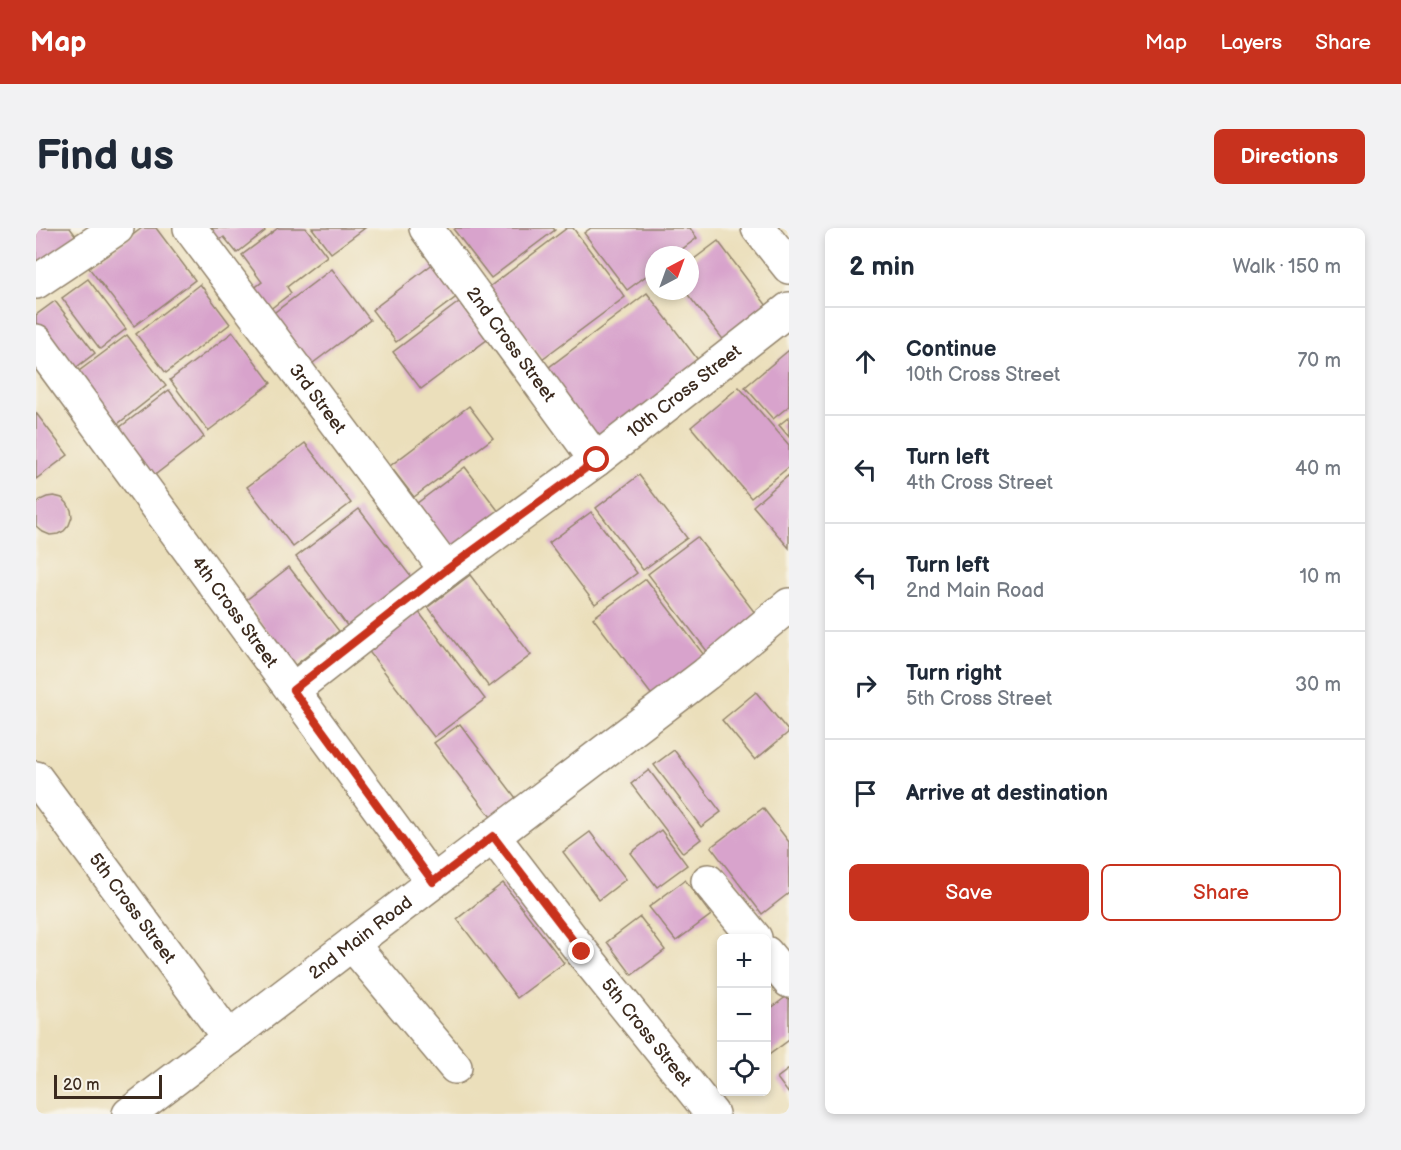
<!DOCTYPE html>
<html lang="en">
<head>
<meta charset="utf-8">
<style>
  body { margin:0; font-family:"Balsamiq Sans",sans-serif; background:#f2f2f3; color:#1f2937 }
  .controls { position:absolute; right:18px; bottom:18px; display:grid; overflow:hidden; border-radius:9px; box-shadow:0 3px 9px #0003 }
  .controls button { width:54px; height:54px; display:grid; place-items:center; padding:0; border:0; border-bottom:2px solid #e0e1e3; background:#fff; color:#1f2937; font:30px sans-serif }
  .compass { position:absolute; left:609px; top:18px; width:54px; height:54px; border-radius:50%; background:#fff; box-shadow:0 3px 9px #0003; rotate:41deg }
  .scale { position:absolute; left:18px; bottom:15px; width:108px; box-sizing:border-box; padding-left:6px; border:3px solid #3b2a1e; border-top:0; font-size:16px; line-height:21px; white-space:nowrap; color:#3b2a1e; -webkit-text-stroke:4px #f7f3e8; paint-order:stroke }
  .stop { position:absolute; width:18px; height:18px; margin:-14px; border:4px solid #c8321e; border-radius:50%; background:#fff }
  .stop.end { background:#c8321e; border-color:#fff; box-shadow:0 2px 6px #0008 }
  .list { margin:0; padding:0; list-style:none }
  h2 { display:flex; justify-content:space-between; align-items:center; height:78px; margin:0; padding:0 24px; font-size:26px }
  h2 small { font-size:20px; font-weight:400; color:#747a83 }
  .list li { display:grid; grid-template-columns:39px 1fr auto; gap:18px; align-items:center; box-sizing:border-box; height:108px; padding:0 24px; border-top:2px solid #e0e1e3 }
  .list b { display:block; font-size:22px; white-space:nowrap }
  .list p { margin:0; font-size:20px; white-space:nowrap; color:#747a83 }
  .list em { font-size:20px; font-style:normal; color:#747a83 }
  .actions { display:flex; gap:12px; padding:18px 24px }
  .actions a { flex:1; padding:14px 0; border:2px solid #c8321e; border-radius:9px; text-align:center; font-size:21px; color:#c8321e }
  .actions .main { background:#c8321e; color:#fff }
  .icon { flex:none; width:33px; height:33px; fill:none; stroke:currentColor; stroke-width:2; stroke-linecap:round; stroke-linejoin:round }
  .map { position:relative; flex:none; width:753px; height:886px; overflow:hidden; border-radius:9px }
  header { display:flex; align-items:center; gap:36px; box-sizing:border-box; height:84px; padding:0 30px; background:#c8321e; color:#fff }
  header strong { font-size:28px }
  nav { display:flex; gap:33px; margin-inline-start:auto; font-size:21px }
  .intro { display:flex; align-items:center; justify-content:space-between; box-sizing:border-box; height:144px; padding:0 36px }
  h1 { margin:0; font-size:42px }
  .button { padding:15px 27px; border-radius:9px; background:#c8321e; color:#fff; font-size:21px; font-weight:700 }
  main { display:flex; gap:36px; padding:0 36px }
  aside { flex:1; background:#fff; border-radius:9px; box-shadow:0 3px 9px #0003 }
  .map>svg:first-child { display:block }
</style>
</head>
<body>
<header>
<strong>Map</strong>
<nav><a>Map</a><a>Layers</a><a>Share</a></nav>
</header>
<div class="intro"><h1>Find us</h1><a class="button">Directions</a></div>
<main>
<div class="map">
<svg width="753" height="886" viewBox="0 0 753 886">
  <rect width="100%" height="100%" fill="#f7f3e8"/>
  <filter id="ink" filterUnits="userSpaceOnUse"><feTurbulence type="fractalNoise" baseFrequency=".0167" numOctaves="2"/><feDisplacementMap in="SourceGraphic" scale="12" xChannelSelector="R" yChannelSelector="G"/><feConvolveMatrix kernelMatrix="1 2 1 2 8 2 1 2 1" color-interpolation-filters="sRGB"/></filter>
  <filter id="wash" filterUnits="userSpaceOnUse"><feTurbulence type="fractalNoise" baseFrequency=".008" numOctaves="4" result="noise"/><feDisplacementMap in="SourceGraphic" scale="24" xChannelSelector="R" yChannelSelector="G"/><feGaussianBlur stdDeviation="1.35" result="paint"/><feColorMatrix in="noise" values="0 0 0 0 0 0 0 0 0 0 0 0 0 0 0 0 0 1.4 0 .05"/><feComposite in="paint" operator="in"/></filter>
  <g filter="url(#wash)">
    <rect width="100%" height="100%" fill="#ebdfbb"/>
    <g id="blocks">
      <g fill="#d8a3cc">
        <path d="M0,0h34l9,12 -43,32z"/>
        <path d="M106,0h14l39,52 -61,46 -45,-58z"/>
        <path d="M170,0h57l2,3 -28,22 -13,-16 -7,5z"/>
        <path d="M242,0h28l21,28 -40,31 4,6 -22,17 -16,-21 9,-7 -20,-27z"/>
        <path d="M276,0h53l-34,25z"/>
        <path d="M420,0h97l2,2 -64,48 -37,-48z"/>
        <path d="M531,0h6l52,69 -83,62 -54,-71z"/>
        <path d="M555,0h99l7,10 -23,17h-20v15l-27,20 -43,-57z"/>
        <path d="M682,13l55,73 -44,33 -44,-56h5v-29z"/>
        <path d="M398,35l25,32 -63,47 -24,-32z"/>
        <path d="M296,41l38,51 -61,46 -38,-51z"/>
        <path d="M52,51l38,50 -26,20 -38,-51z"/>
        <path d="M164,56l30,40 -64,49 -30,-39z"/>
        <path d="M611,65l55,72 -107,81 -55,-72z"/>
        <path d="M19,73l40,52 -30,23 -29,-38v-23z"/>
        <path d="M423,74l29,37 -67,50 -28,-37z"/>
        <path d="M197,104l38,51 -63,48 -38,-51z"/>
        <path d="M91,107l39,51 -60,47 -31,-59z"/>
        <path d="M753,122v56l-16,13 -28,-32z"/>
        <path d="M703,159l50,58v22l-38,31 -60,-71z"/>
        <path d="M133,162l35,47 -57,44 -36,-47z"/>
        <path d="M433,178l24,32 -79,59 -24,-31z"/>
        <path d="M0,185l32,42 -32,24z"/>
        <path d="M753,189v20l-10,-12z"/>
        <path d="M269,215l46,60 -58,44 -46,-60z"/>
        <path d="M429,239l38,50 -49,38 -38,-51z"/>
        <path d="M603,247l48,63 -44,32 -47,-62z"/>
        <path d="M753,247v73l-36,-42z"/>
        <path d="M18,268l8,2 5,5 4,7 1,7 -3,8 -5,6 -6,3 -8,1 -7,-3 -7,-6v-21l4,-5 7,-3z"/>
        <path d="M323,281l59,77 -64,49 -58,-78z"/>
        <path d="M555,284l46,61 -42,31 -46,-61z"/>
        <path d="M661,309l65,85 -49,37 -65,-85z"/>
        <path d="M253,339l50,64 -45,35 -49,-65z"/>
        <path d="M434,347l61,80 -42,32 -61,-80z"/>
        <path d="M610,351l61,80 -53,39 -61,-80z"/>
        <path d="M382,383l67,88 -51,38 -67,-88z"/>
        <path d="M720,464l33,40 -34,28 -33,-40z"/>
        <path d="M424,496l59,78 -25,19 -60,-78z"/>
        <path d="M638,522l47,62 -20,15 -47,-62z"/>
        <path d="M613,542l52,69 -18,14 -52,-69z"/>
        <path d="M727,580l26,34v51l-27,21 -51,-67z"/>
        <path d="M625,602l26,35 -30,22 -26,-34z"/>
        <path d="M554,604l36,47 -27,21 -36,-48z"/>
        <path d="M649,652l26,35 -35,26 -27,-34z"/>
        <path d="M467,655l61,80 -47,35 -60,-79z"/>
        <path d="M604,689l25,33 -33,25 -25,-33z"/>
        <path d="M751,768l2,3v41l-23,17v-45z"/>
        <path d="M753,841v25l-12,-16z"/>
      </g>
    </g>
  </g>
  <g filter="url(#ink)">
    <use href="#blocks" fill-opacity="0" stroke="#93846c" stroke-width="1.5"/>
    <g fill="none" stroke-linecap="round" stroke-linejoin="round">
      <defs>
        <g id="minor">
          <path id="s1" d="M154,0l256,342"/>
          <path id="s2" d="M390,0l170,232"/>
          <path d="M722,0l31,39"/>
          <path d="M0,54l81,-54"/>
          <path id="s3" d="M0,113l397,541"/>
          <path id="s4" d="M257,462l153,-120 150,-110 193,-151"/>
          <path id="s5" d="M0,550l193,260"/>
          <path id="s6" d="M457,608l89,116 130,162"/>
          <path d="M672,653l47,57"/>
          <path d="M316,716l103,123"/>
          <path d="M730,725l23,28"/>
          <path id="s7" d="M93,886l577,-440 83,-69"/>
        </g>
      </defs>
      <use href="#minor" stroke="#93846c" stroke-width="36"/>
      <use href="#minor" stroke="#fff" stroke-width="33"/>
    </g>
  </g>
  <g fill="none" stroke-linecap="round" stroke-linejoin="round" filter="url(#ink)">
    <path stroke="#c8321e" stroke-width="8" d="M546,724l-89,-116 -60,46 -140,-192 153,-120 151,-110"/>
  </g>
  <g text-anchor="middle" stroke-width="6" stroke-linejoin="round" paint-order="stroke">
    <g font-size="18" fill="#3b2a1e" stroke="#f7f3e8">
      <text dy="6" stroke="none"><textPath href="#s2" startOffset="144">2nd Cross Street</textPath></text>
      <text dy="6" stroke="none"><textPath href="#s4" startOffset="492">10th Cross Street</textPath></text>
      <text dy="6" stroke="none"><textPath href="#s1" startOffset="213">3rd Street</textPath></text>
      <text dy="6" stroke="none"><textPath href="#s3" startOffset="336">4th Cross Street</textPath></text>
      <text dy="6" stroke="none"><textPath href="#s5" startOffset="162">5th Cross Street</textPath></text>
      <text dy="6" stroke="none"><textPath href="#s7" startOffset="291">2nd Main Road</textPath></text>
      <text dy="6" stroke="none"><textPath href="#s6" startOffset="249">5th Cross Street</textPath></text>
    </g>
  </g>
</svg>
<div class="controls">
<button>+</button>
<button>−</button>
<button><svg class="icon" aria-label="locate" viewBox="0 0 24 24"><circle cx="12" cy="12" r="6"/><path d="M12 2v4M12 18v4M2 12h4M18 12h4"/></svg></button>
</div>
<svg class="compass" viewBox="-18 -18 36 36"><path d="M0-13l5 13h-10z" fill="#e53935"/><path d="M0 13l5-13h-10z" fill="#747a83"/></svg>
<div class="scale">20 m</div>
<div class="stop" style="left:561px;top:232px"></div>
<div class="stop end" style="left:546px;top:724px"></div>
</div>
<aside>
<h2>2 min<small>Walk · 150 m</small></h2>
<ul class="list">
<li><svg class="icon" aria-label="ahead" viewBox="0 0 24 24"><path d="M12 20V5M6 11l6-6 6 6"/></svg><div><b>Continue</b><p>10th Cross Street</p></div><em>70 m</em></li>
<li><svg class="icon" aria-label="left" viewBox="0 0 24 24"><path d="M17 20v-9H6M10 6l-5 5 5 5"/></svg><div><b>Turn left</b><p>4th Cross Street</p></div><em>40 m</em></li>
<li><svg class="icon" aria-label="left" viewBox="0 0 24 24"><path d="M17 20v-9H6M10 6l-5 5 5 5"/></svg><div><b>Turn left</b><p>2nd Main Road</p></div><em>10 m</em></li>
<li><svg class="icon" aria-label="right" viewBox="0 0 24 24"><path d="M7 20v-9h11M14 6l5 5-5 5"/></svg><div><b>Turn right</b><p>5th Cross Street</p></div><em>30 m</em></li>
<li><svg class="icon" aria-label="arrive" viewBox="0 0 24 24"><path d="M6 21V4h12l-3 4 3 4H6"/></svg><div><b>Arrive at destination</b></div></li>
</ul>
<div class="actions"><a class="main">Save</a><a>Share</a></div>
</aside>
</main>
</body>
</html>
